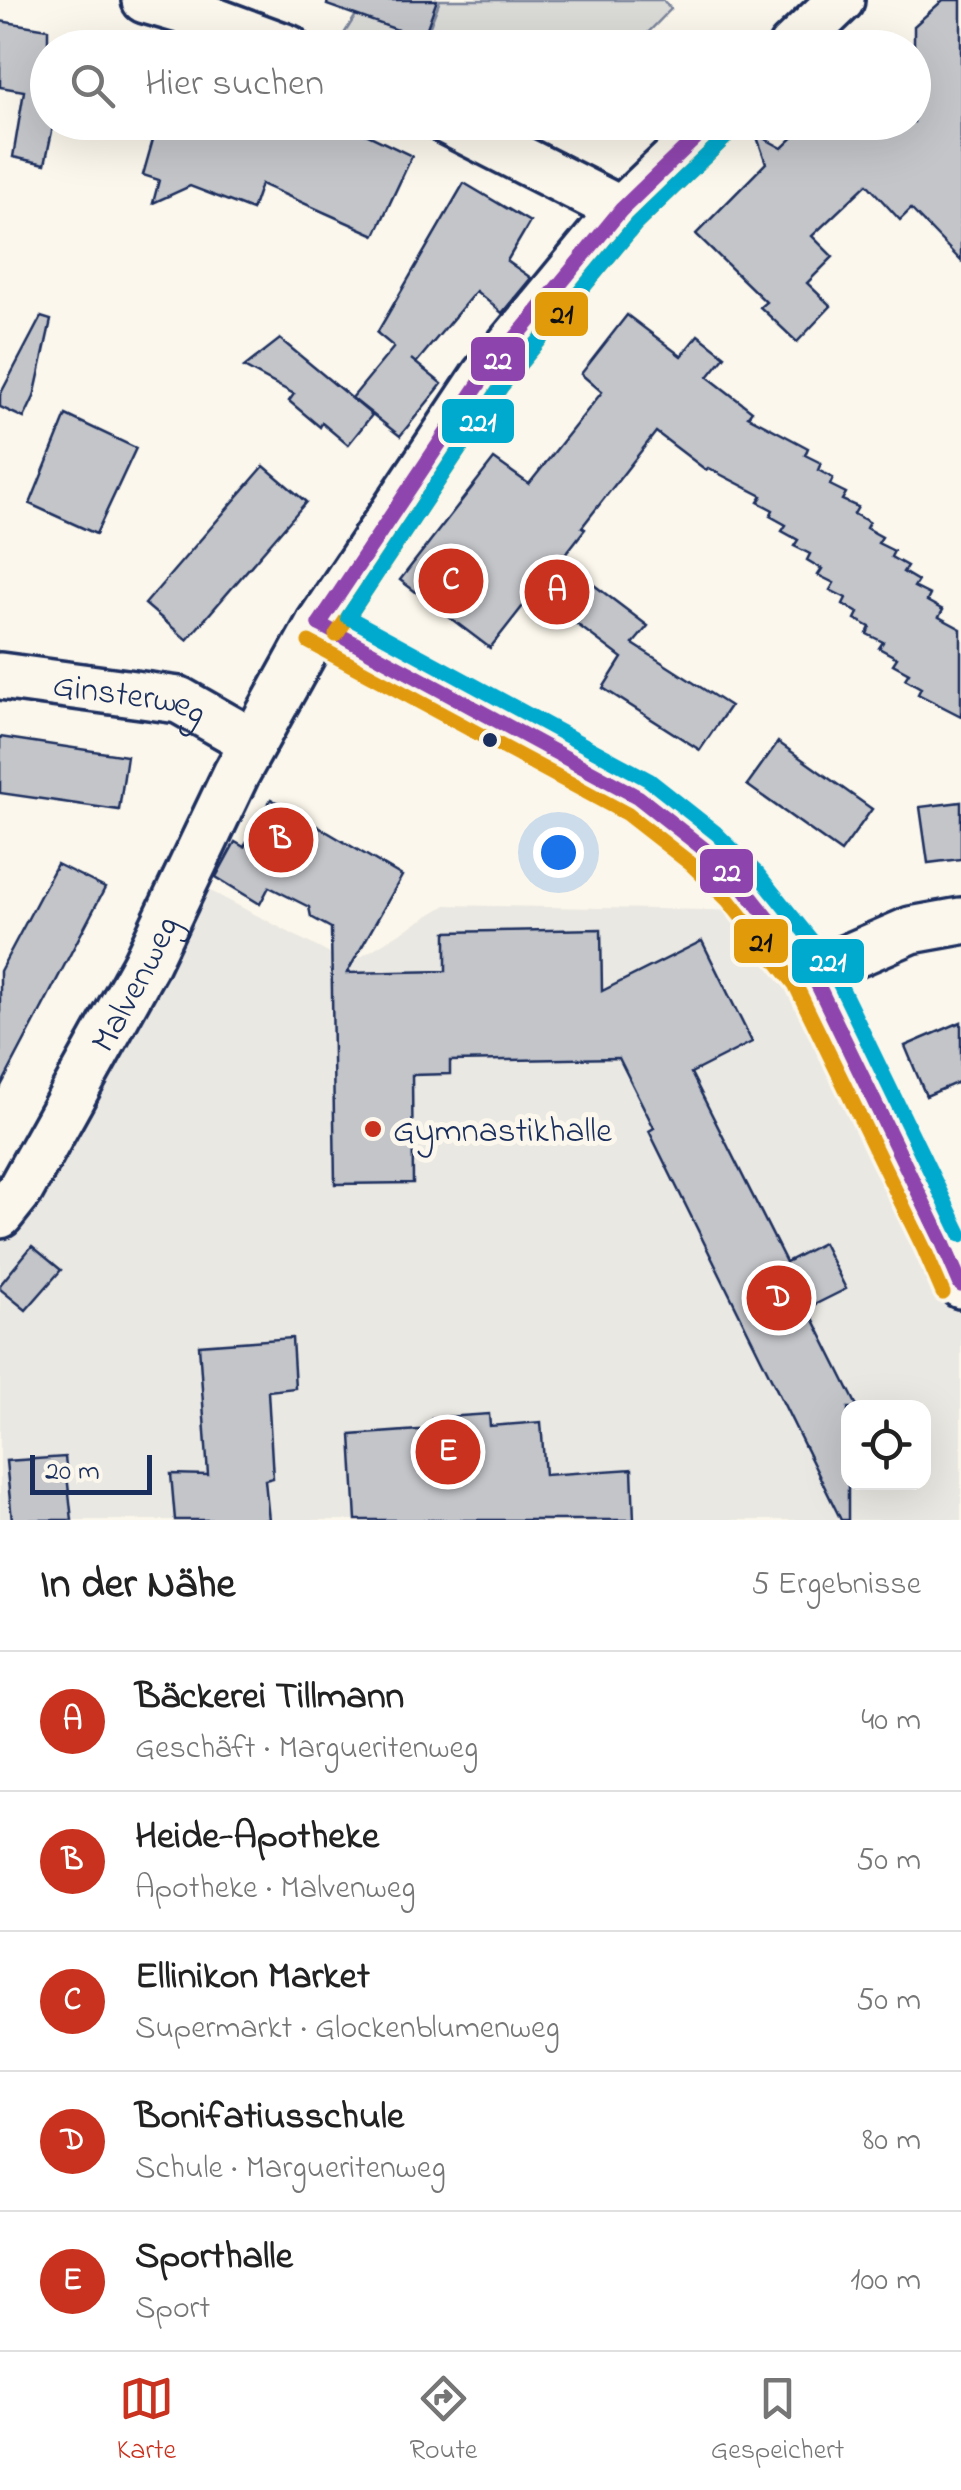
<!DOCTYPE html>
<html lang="de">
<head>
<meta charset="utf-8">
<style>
  body { margin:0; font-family:"Indie Flower",sans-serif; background:#f6f6f6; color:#222 }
  .controls { position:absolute; right:30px; bottom:30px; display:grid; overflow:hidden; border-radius:20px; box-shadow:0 10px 40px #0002 }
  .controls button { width:90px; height:90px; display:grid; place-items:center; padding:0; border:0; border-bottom:2px solid #e0e0e0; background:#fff; color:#222; font:50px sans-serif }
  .scale { position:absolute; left:30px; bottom:25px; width:122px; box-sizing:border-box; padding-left:10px; border:5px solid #1b2f5e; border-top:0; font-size:28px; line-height:35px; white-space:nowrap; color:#1b2f5e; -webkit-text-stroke:8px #fbf7ec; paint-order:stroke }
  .you { position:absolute; left:558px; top:852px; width:35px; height:35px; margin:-25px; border:8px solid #fff; border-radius:50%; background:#1a73e8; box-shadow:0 0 0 15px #1a73e833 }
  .badge { display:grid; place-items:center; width:65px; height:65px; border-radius:50%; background:#c8321e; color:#fff; font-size:32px; font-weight:700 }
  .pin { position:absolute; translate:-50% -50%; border:5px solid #fff; box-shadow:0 2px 10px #0006 }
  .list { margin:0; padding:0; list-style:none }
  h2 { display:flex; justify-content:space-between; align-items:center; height:130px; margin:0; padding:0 40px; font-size:42px }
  h2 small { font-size:32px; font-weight:400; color:#767676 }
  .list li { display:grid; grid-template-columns:65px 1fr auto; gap:30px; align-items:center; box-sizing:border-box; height:140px; padding:0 40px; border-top:2px solid #e0e0e0 }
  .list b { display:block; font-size:38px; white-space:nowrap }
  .list p { margin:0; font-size:32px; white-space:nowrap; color:#767676 }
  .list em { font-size:32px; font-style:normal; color:#767676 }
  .icon { flex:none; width:55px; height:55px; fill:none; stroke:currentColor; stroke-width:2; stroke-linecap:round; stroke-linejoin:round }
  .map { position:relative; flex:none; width:961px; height:1520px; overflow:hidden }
  .search { position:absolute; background:#fff; box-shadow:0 10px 40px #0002; left:30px; right:30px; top:30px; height:110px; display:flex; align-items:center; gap:25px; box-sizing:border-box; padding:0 35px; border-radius:55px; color:#767676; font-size:38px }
  .sheet { height:830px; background:#fff }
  nav { display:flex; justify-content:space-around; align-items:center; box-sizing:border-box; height:140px; border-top:2px solid #e0e0e0; background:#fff; font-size:28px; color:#767676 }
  nav a { display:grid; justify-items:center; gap:5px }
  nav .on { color:#c8321e }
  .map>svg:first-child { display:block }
</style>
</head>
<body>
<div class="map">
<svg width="961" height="1520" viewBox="0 0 961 1520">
  <rect width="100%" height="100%" fill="#fbf7ec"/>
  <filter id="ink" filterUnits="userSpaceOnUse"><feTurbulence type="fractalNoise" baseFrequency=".01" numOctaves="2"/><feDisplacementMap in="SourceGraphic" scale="20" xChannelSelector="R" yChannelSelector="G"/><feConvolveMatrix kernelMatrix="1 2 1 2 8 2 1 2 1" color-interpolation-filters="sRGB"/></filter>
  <g filter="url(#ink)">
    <path fill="#eae8e2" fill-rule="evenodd" d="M186,878l163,86 97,-59 315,6 200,374v235h-961v-307zM848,1408h76v74h-76z"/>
    <path fill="#dadad7" stroke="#7a849a" stroke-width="2.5" d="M440,0h223l8,9 -37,38 -299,1 21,-33 69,24z"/>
    <g fill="#c3c5c9" stroke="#1b2f5e" stroke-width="2.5">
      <path d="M328,0h109l-14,39 -96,-34z"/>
      <path d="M943,0h18v261l-50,-52 -11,11 -33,-36 -55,52 21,21 -26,26 24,23 -34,36 -37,-35 6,-5 -70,-68 70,-71 -10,-29 26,14 27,-26h105v-96z"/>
      <path d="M0,21l48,8v93h6l-9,42 -32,-7 11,-66 -24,-4z"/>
      <path d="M158,122l43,12 3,-12h137l71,34 -37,79 -114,-51 -9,26 -62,-24 -37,17 6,-23 -16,-5z"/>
      <path d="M464,183l66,39 -23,39 24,17 -29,35 -26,-22 -60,72 -5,-4 31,25 -42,52 -48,-38 42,-51 -17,-14z"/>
      <path d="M627,315l54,41 17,-21 27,21 -17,21 44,34 -4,5 60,32 -3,7 16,8 -3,7 15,8 -3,7 16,8 -4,7 16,7 -4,7 15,8 -3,6 16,9 -4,6 16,8 -3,6 16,9 -4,6 15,9 -4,6 16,8 -3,6 16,9 -4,7 22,12v87l-43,-22 3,-6 -16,-9 4,-6 -16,-9 4,-6 -18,-10 4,-6 -16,-8 3,-7 -15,-8 3,-6 -15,-9 3,-6 -16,-8 4,-7 -16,-8 4,-6 -15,-9 3,-6 -16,-8 4,-6 -16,-9 4,-6 -16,-9 3,-6 -15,-8 4,-6 -54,-28 -2,2 -50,-38 -74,95 3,2 -24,31 87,66 -15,18 97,62 -30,44 -97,-62 19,-30 -88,-66 -44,56 -90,-68 94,-121 35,25 73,-92 -21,-18z"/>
      <path d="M41,317l10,3 -17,77 -10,21 -24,-11v-12z"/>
      <path d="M280,339l92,76 -24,30 -26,-22 -2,4 -31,-26 5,-7 -50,-27z"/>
      <path d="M66,415l70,33 -40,86 -66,-30z"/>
      <path d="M264,466l42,36 -119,138 -42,-36z"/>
      <path d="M0,737l127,19 -8,54 -119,-17z"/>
      <path d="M778,742l94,67 -31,43 -94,-67z"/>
      <path d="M271,799l131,77 -55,97 99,-2v-39l155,-3 1,62 100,-50 50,101 -61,31 95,189 37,-19 23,46 -38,19 50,100h-10v112h-7l-192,-389 5,-3 -35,-70 -169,3v13l-38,1 1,108 -78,1 -4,-256 -20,-11 -2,-10 -40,-20 -9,17 -44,-27 19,-35 9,5z"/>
      <path d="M961,802v57l-33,4 -8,-56z"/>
      <path d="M57,864l48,24 -105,200v-117z"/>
      <path d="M961,1022v59l-35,15 -21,-50z"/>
      <path d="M32,1246l29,24 -35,40 -26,-21v-4z"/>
      <path d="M292,1338l3,50 -27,3 5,87 -8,2 4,40h-94l-4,-46 37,1 -9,-130z"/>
      <path d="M489,1414l1,12 51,-4 4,53 87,-6 2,51h-278l-5,-85 81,-6v-11z"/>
      <path d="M65,1457l7,63h-60l-6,-59z"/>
    </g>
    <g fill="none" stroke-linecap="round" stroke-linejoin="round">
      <defs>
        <g id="street">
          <path d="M145,0l59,17 84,31"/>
          <path d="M791,48l50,-48"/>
          <path d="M448,122l173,88"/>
          <path d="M319,624l319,173 66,52 39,38 69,86 130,268 19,44"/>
          <path id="s1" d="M0,676l179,24 74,42"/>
          <path d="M812,973l99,-43 50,-9"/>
          <path id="s2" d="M0,1215l20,-25 125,-225 91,-191 83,-150 166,-249 136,-165 92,-88"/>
        </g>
      </defs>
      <use href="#street" stroke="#1b2f5e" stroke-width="52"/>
      <use href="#street" stroke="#fbf7ec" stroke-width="45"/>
      <defs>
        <g id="bus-1">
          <path d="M319,624l319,173 66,52 39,38 69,86 130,268 19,44"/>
          <path d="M319,624l166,-249 136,-165 91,-88"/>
        </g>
        <g id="bus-2">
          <path d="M336,635l165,-248 135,-163 91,-88"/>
          <path d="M309,642l318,172 64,50 37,36 67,84 129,265 19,44"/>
        </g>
        <path id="bus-3" d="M727,136l-91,88 -135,163 -153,230 301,163 67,53 41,40 72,89 132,273"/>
      </defs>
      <use href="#bus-1" stroke="#fbf7ec" stroke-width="22"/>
      <use href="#bus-2" stroke="#fbf7ec" stroke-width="22"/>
      <use href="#bus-3" stroke="#fbf7ec" stroke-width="22"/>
      <use href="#bus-1" stroke="#8e44ad" stroke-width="15"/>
      <use href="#bus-2" stroke="#e19a09" stroke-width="15"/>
      <use href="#bus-3" stroke="#00a9ce" stroke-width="15"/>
    </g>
  </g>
  <circle fill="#1b2f5e" stroke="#fbf7ec" stroke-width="4" cx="490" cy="740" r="9"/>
  <circle fill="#c8321e" stroke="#fbf7ec" stroke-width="4" cx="373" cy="1129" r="10"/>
  <g text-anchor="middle" stroke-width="10" stroke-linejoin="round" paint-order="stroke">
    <g font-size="35" fill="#1b2f5e" stroke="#fbf7ec">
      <text dy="12" stroke="none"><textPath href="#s1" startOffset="132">Ginsterweg</textPath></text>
      <text dy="12" stroke="none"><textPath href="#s2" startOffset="268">Malvenweg</textPath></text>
    </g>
    <g font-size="35" fill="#1b2f5e" stroke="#fbf7ec" text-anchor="start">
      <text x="393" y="1141">Gymnastikhalle</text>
    </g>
  </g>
  <g stroke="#fbf7ec" stroke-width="4">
    <rect x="533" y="290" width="57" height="48" rx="10" fill="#e19a09"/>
    <rect x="469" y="335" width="58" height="48" rx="10" fill="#8e44ad"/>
    <rect x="440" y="397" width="76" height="48" rx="10" fill="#00a9ce"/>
    <rect x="698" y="847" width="57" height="48" rx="10" fill="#8e44ad"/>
    <rect x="732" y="917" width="58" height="48" rx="10" fill="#e19a09"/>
    <rect x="790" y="937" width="76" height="48" rx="10" fill="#00a9ce"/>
  </g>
  <g font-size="28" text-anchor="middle" font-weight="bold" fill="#fff">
    <text x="498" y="369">22</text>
    <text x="478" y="431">221</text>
    <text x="727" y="881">22</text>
    <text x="828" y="971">221</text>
  </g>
  <g font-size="28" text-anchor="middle" font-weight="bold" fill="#111">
    <text x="562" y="323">21</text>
    <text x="761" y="951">21</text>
  </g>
</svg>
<div class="controls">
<button><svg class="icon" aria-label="locate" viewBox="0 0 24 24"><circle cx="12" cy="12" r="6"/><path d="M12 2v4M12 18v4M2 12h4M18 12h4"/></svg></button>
</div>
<div class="scale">20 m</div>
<div class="you"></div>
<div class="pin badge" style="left:557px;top:592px">A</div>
<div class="pin badge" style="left:281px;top:840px">B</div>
<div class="pin badge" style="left:451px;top:581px">C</div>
<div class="pin badge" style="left:779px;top:1298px">D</div>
<div class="pin badge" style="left:448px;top:1452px">E</div>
<div class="search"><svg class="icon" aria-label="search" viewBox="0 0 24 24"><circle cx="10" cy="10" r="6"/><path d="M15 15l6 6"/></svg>Hier suchen</div>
</div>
<section class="sheet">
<h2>In der Nähe<small>5 Ergebnisse</small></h2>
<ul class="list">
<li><span class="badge">A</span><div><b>Bäckerei Tillmann</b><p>Geschäft · Margueritenweg</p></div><em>40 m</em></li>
<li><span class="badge">B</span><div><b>Heide-Apotheke</b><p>Apotheke · Malvenweg</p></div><em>50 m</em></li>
<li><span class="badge">C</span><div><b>Ellinikon Market</b><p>Supermarkt · Glockenblumenweg</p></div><em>50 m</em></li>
<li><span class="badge">D</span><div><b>Bonifatiusschule</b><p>Schule · Margueritenweg</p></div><em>80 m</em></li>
<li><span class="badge">E</span><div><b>Sporthalle</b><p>Sport</p></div><em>100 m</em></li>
</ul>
</section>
<nav>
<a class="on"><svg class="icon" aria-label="map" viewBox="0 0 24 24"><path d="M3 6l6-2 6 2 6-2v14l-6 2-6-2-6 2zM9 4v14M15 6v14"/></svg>Karte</a>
<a><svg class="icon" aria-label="directions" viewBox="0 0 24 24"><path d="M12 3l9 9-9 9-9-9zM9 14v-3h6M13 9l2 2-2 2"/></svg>Route</a>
<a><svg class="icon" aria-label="saved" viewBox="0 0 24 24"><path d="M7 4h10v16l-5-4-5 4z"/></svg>Gespeichert</a>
</nav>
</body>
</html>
